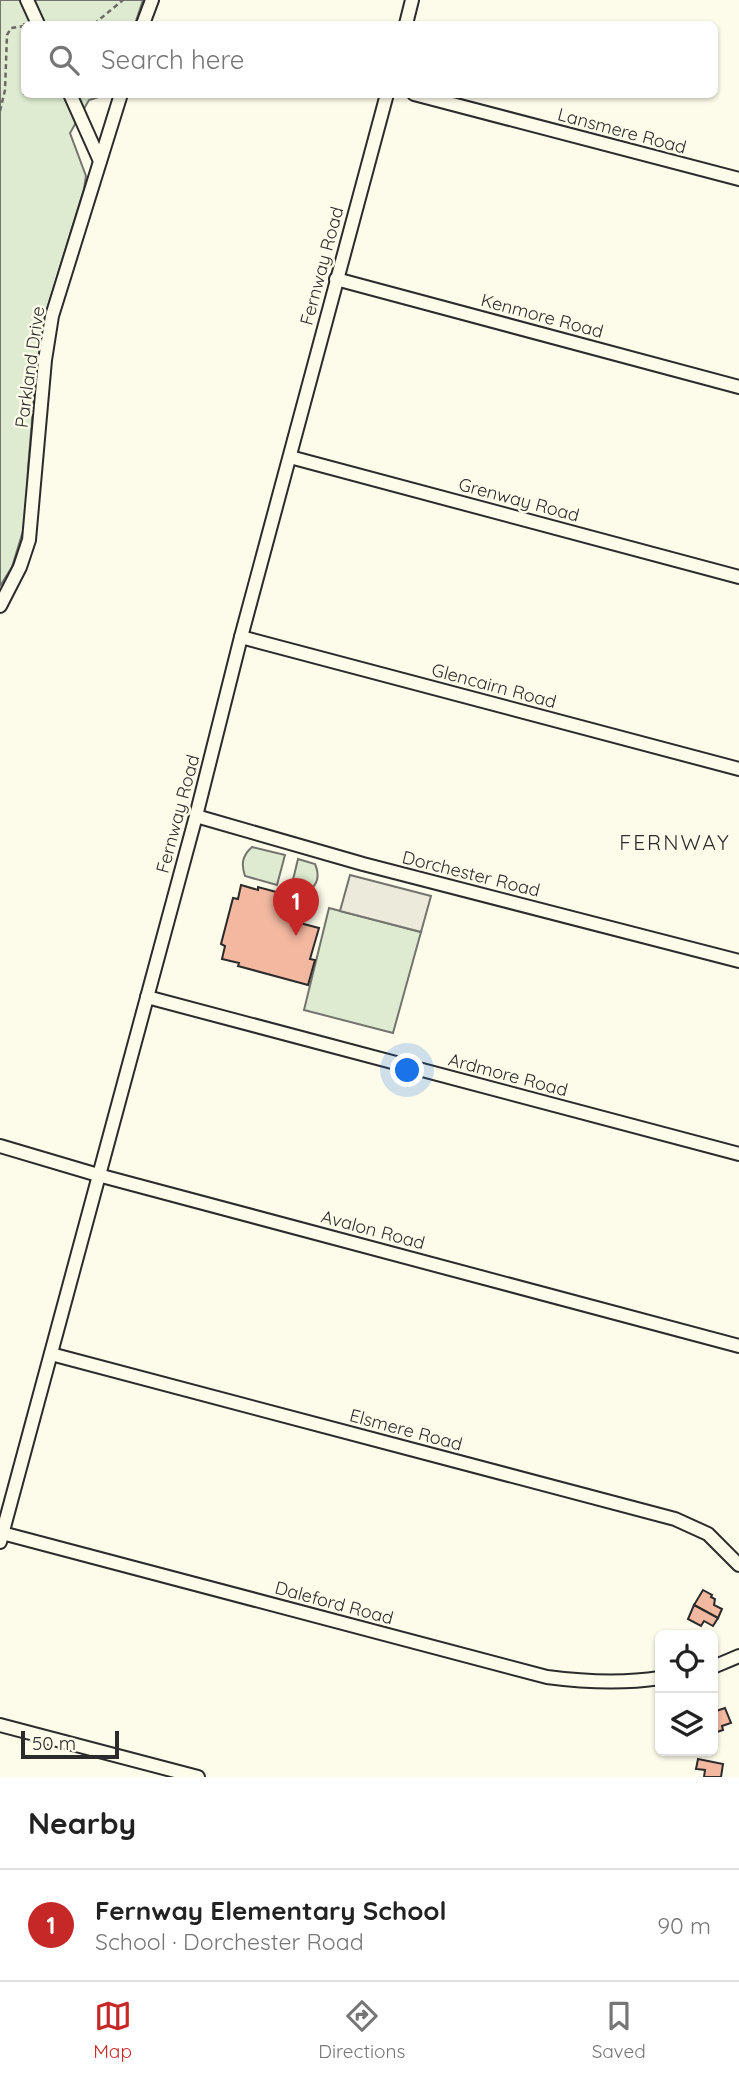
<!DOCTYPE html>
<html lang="en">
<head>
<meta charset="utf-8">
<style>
  body { margin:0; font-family:Quicksand,sans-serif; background:#f6f6f6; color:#222 }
  .controls { position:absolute; right:21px; bottom:21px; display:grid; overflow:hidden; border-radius:10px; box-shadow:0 2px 5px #0004 }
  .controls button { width:63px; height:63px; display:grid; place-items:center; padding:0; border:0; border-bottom:2px solid #e0e0e0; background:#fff; color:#222; font:35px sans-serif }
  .scale { position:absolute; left:21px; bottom:18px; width:98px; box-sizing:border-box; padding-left:7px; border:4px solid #2b2b2b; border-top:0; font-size:19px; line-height:24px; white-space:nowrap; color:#2b2b2b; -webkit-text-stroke:5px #fdfbea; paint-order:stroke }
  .you { position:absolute; left:408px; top:1071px; width:24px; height:24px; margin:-18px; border:5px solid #fff; border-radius:50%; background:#1a73e8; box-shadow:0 0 0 10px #1a73e833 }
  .badge { display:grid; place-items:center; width:46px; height:46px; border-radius:50%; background:#c62828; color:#fff; font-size:23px; font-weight:700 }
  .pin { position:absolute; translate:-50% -58px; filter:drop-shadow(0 2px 4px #0008) }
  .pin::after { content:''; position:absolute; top:37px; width:24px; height:21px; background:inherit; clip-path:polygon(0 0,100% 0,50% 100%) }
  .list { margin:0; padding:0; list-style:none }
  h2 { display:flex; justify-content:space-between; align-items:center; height:91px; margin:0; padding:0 28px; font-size:30px }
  h2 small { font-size:23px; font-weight:400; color:#767676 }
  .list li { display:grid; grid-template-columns:46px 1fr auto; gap:21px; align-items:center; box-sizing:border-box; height:112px; padding:0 28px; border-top:2px solid #e0e0e0 }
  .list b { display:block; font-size:26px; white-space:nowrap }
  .list p { margin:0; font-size:23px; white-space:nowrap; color:#767676 }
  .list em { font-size:23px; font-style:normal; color:#767676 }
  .icon { flex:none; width:38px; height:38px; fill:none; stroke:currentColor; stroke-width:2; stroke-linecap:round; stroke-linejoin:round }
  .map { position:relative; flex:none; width:739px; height:1777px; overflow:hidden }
  .search { position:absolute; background:#fff; box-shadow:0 2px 5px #0004; left:21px; right:21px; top:21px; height:77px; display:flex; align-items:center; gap:18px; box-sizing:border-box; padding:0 24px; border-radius:10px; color:#767676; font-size:26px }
  .sheet { height:203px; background:#fff }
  nav { display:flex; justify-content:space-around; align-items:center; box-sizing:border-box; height:98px; border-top:2px solid #e0e0e0; background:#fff; font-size:19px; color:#767676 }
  nav a { display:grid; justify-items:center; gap:4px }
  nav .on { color:#c62828 }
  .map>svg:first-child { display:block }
</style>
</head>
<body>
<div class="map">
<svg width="739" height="1777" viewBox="0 0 739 1777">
  <rect width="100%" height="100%" fill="#fdfbea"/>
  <g fill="#deebd1" stroke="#74746e" stroke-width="2">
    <path d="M0,0h143l-8,24h-111v70l81,1 -16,5 -19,33 16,43 -2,13 -37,121 -12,74 -7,85 -1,33 -4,29 -11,36 -12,19z"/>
    <path d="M252,847l33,8 -8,30 -32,-9c-4,-12 -3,-20 7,-29z"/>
    <path d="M298,859l17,5c5,12 3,20 -7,28l-17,-4z"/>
    <path d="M329,908l92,24 -28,101 -89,-23z"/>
  </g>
  <path fill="#eceadb" stroke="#74746e" stroke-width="2" d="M350,875l81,21 -10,36 -81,-21z"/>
  <g fill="#f2b8a0" stroke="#2b2b2b" stroke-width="2">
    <path d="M241,885l17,5v-3l48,13 -6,23 19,5 -9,31 5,1 -7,25 -70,-19 1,-3 -17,-4 3,-13 -4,-2 12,-46 5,1z"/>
    <path d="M703,1590l9,5 -1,2 4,2 -1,6 8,4 -4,9 -24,-13z"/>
    <path d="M694,1605l24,13 -5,8 -9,-5 -3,5 -13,-7z"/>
    <path d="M725,1708l6,15 -9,3 1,4 -9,3 -1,-21z"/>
    <path d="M698,1759l25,5 -2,13h-17l1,-7 -9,-1z"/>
  </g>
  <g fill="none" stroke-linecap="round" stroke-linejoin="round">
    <defs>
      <g id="minor">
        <path d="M27,0l11,24"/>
        <path d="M143,24l9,-24"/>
        <path d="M406,24l6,-24"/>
        <path d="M70,94l30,67"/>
        <path d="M414,94l325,85"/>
        <path d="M336,279l403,108"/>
        <path d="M290,457l449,120"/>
        <path d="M0,606l20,-39 9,-27 16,-180 7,-44 69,-222"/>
        <path d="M241,637l498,132"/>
        <path d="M196,816l167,48 376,97"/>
        <path d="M147,997l592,157"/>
        <path d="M0,1146l98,29 641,171"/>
        <path d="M51,1354l624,165 33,15 31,31"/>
        <path d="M2,1533l545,144c38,5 74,7 113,1"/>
        <path d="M0,1542l196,-726 45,-179 146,-543"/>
        <path d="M713,1667l26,-11"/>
        <path d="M0,1725l198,52"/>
      </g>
    </defs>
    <use href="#minor" stroke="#2b2b2b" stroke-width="16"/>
    <g stroke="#6a6964" stroke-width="2.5" stroke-dasharray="5 3.5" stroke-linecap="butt">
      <path d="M94,24l29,-24"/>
      <path d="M0,111l5,-21 2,-55 4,-7 13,-2"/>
    </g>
    <use href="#minor" stroke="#fdfbea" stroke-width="12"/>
  </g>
  <g text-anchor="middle" stroke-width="5" stroke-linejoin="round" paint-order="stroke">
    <g font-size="18" fill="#2b2b2b" stroke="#fdfbea">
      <text transform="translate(622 131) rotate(15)" y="6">Lansmere Road</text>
      <text transform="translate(322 266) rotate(-75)" y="6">Fernway Road</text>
      <text transform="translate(542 316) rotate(15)" y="6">Kenmore Road</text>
      <text transform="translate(30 367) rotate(-82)" y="6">Parkland Drive</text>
      <text transform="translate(519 500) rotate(15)" y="6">Grenway Road</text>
      <text transform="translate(494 686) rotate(15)" y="6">Glencairn Road</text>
      <text transform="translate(178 814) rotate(-75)" y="6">Fernway Road</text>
      <text transform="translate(471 874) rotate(14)" y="6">Dorchester Road</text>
      <text transform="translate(508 1075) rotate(15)" y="6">Ardmore Road</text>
      <text transform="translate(373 1230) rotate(15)" y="6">Avalon Road</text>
      <text transform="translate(406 1430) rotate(15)" y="6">Elsmere Road</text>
      <text transform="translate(334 1603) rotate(15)" y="6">Daleford Road</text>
    </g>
    <g font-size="21" letter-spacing="2" fill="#2b2b2b" stroke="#fdfbea">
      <text x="675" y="850">FERNWAY</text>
    </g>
  </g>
</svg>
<div class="controls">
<button><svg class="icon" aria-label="locate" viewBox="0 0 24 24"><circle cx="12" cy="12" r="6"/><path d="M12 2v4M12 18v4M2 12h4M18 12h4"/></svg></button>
<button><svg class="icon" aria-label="layers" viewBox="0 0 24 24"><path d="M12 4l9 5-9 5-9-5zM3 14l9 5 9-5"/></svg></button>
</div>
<div class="scale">50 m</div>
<div class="you"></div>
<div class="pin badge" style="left:296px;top:936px">1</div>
<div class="search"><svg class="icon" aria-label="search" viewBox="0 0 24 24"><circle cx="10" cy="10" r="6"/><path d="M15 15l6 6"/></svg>Search here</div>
</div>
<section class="sheet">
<h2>Nearby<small></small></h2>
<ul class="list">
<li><span class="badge">1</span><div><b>Fernway Elementary School</b><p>School · Dorchester Road</p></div><em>90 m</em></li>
</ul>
</section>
<nav>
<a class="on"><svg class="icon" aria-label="map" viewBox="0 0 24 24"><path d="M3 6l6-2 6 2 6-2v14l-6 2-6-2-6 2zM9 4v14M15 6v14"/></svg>Map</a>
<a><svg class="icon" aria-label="directions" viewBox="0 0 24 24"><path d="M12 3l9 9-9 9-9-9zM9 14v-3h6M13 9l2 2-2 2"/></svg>Directions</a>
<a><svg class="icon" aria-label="saved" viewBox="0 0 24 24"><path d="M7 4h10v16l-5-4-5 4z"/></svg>Saved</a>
</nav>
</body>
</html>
